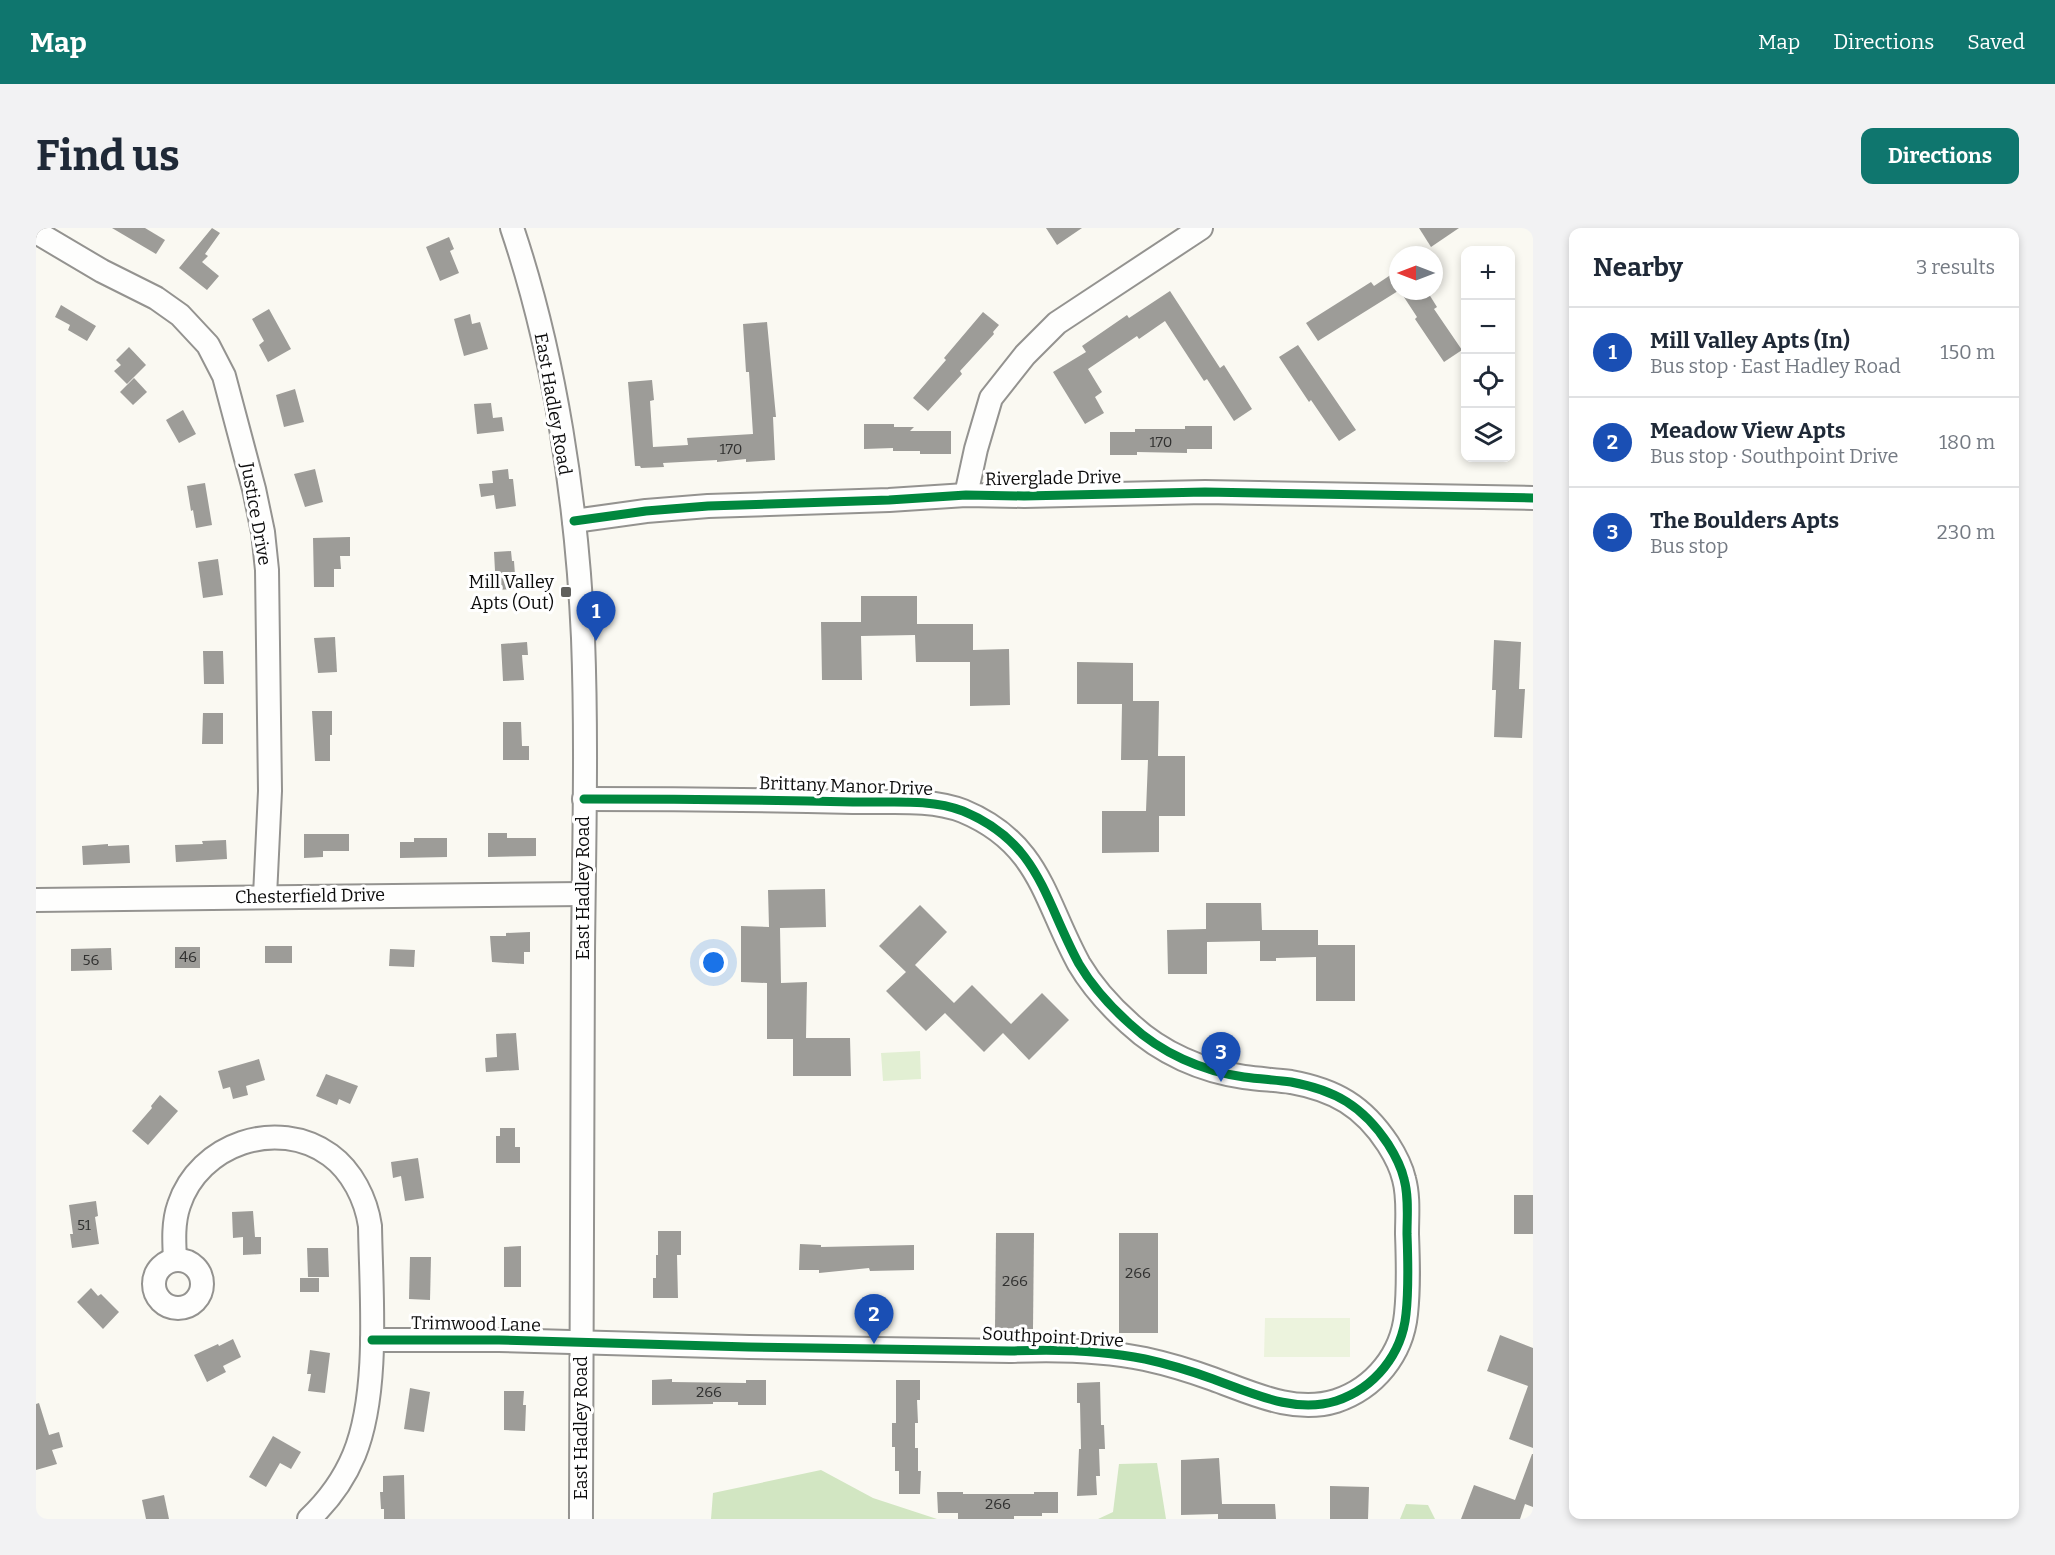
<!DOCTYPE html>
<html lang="en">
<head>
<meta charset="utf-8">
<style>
  body { margin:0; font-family:Bitter,serif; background:#f2f2f3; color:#1f2937 }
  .controls { position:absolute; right:18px; top:18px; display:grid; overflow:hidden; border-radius:12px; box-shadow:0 3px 9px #0003 }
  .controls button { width:54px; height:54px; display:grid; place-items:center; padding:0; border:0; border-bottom:2px solid #e0e1e3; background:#fff; color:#1f2937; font:30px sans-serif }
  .compass { position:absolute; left:1353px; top:18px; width:54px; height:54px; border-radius:50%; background:#fff; box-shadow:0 3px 9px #0003; rotate:270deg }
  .you { position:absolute; left:678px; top:735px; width:21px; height:21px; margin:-15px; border:4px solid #fff; border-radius:50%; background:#1a73e8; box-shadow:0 0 0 9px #1a73e833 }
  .badge { display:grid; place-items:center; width:39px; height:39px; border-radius:50%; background:#0f766e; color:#fff; font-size:20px; font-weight:700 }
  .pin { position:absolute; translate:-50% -50px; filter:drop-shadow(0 2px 3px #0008) }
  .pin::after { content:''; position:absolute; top:32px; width:21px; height:18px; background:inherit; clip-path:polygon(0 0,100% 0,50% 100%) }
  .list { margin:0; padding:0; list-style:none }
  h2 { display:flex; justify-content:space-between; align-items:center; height:78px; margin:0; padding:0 24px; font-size:26px }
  h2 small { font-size:20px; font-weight:400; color:#747a83 }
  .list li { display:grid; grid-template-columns:39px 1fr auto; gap:18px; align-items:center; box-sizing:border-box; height:90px; padding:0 24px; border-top:2px solid #e0e1e3 }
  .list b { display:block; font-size:22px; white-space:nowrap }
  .list p { margin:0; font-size:20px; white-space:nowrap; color:#747a83 }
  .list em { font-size:20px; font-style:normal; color:#747a83 }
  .icon { flex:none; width:33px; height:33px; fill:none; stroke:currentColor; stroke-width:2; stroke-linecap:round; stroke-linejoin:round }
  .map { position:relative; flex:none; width:1497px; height:1291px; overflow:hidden; border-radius:12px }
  header { display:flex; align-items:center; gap:36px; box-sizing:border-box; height:84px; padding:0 30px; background:#0f766e; color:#fff }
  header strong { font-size:28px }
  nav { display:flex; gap:33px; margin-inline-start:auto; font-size:21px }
  .intro { display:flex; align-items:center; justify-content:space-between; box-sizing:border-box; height:144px; padding:0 36px }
  h1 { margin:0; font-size:42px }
  .button { padding:15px 27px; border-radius:12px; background:#0f766e; color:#fff; font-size:21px; font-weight:700 }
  main { display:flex; gap:36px; padding:0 36px }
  aside { flex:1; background:#fff; border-radius:12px; box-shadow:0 3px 9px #0003 }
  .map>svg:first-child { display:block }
</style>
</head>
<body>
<header>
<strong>Map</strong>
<nav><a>Map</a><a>Directions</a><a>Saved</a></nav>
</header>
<div class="intro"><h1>Find us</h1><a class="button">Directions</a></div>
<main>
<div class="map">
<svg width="1497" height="1291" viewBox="0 0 1497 1291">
  <rect width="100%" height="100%" fill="#faf9f2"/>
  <path fill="#e2efd3" d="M884,823l1,28 -38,2 -2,-28z"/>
  <g fill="#d2e6c2">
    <path d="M1121,1235l9,56h-68l15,-7 6,-48z"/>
    <path d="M785,1242l52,28 64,21h-226l2,-26z"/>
    <path d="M1370,1276l22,1 7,14h-35z"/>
  </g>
  <path fill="#ecf3dd" d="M1229,1090h85v39h-86z"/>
  <g fill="#9d9c98">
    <path d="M76,0h33l20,12 -9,14z"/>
    <path d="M176,0l8,5 -15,21 3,2 -6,6 17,14 -12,14 -28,-22z"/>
    <path d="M1010,0h36l-25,17z"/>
    <path d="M1383,0h40l-28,19z"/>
    <path d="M413,9l5,12 -4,2 9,22 -19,8 -14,-34z"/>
    <path d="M1362,42v21l-80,50 -12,-18 65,-41 3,4z"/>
    <path d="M1134,63l50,77 4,-3 28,44 -18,12 -27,-42 -3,2 -39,-60 -26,18 -2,-3 -49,33 14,23 -7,5 9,16 -19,11 -32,-52 33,-20 -4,-6 45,-31 2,3z"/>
    <path d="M1364,63h27l10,16 -3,2 28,41 -18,12 -29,-43 2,-2z"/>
    <path d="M25,77l35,21 -9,15 -19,-11 2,-5 -15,-8z"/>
    <path d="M233,81l22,40 -23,13 -9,-17 5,-4 -12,-22z"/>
    <path d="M947,84l16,13 -6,7 1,2 -34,37 2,3 -34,37 -15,-13 33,-38 -2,-2z"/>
    <path d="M434,86l2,10 8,-2 8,27 -24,7 -10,-37z"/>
    <path d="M731,94l9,95h-3l2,43 -29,2v-3l-29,3v-2l-54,3 1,4 -23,1 -1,-2h-5l-7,-84 24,-2 2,20 -4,1 3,46 35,-2 -1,-7 66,-4 -4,-62h-3l-3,-48z"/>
    <path d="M1262,117l58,85 -17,11 -28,-41 -2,2 -30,-45z"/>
    <path d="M93,119l17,18 -19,19 -13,-13 7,-6 -5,-5z"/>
    <path d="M98,150l13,14 -14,13 -13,-13z"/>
    <path d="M259,161l9,33 -20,5 -8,-32z"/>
    <path d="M455,175l2,15 9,-1 2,14 -27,3 -3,-30z"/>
    <path d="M147,182l13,24 -17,9 -13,-23z"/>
    <path d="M828,196h30v3h20l-4,4h41v23h-31v-3h-27v-3l-29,1z"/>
    <path d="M1149,198h27v23h-25v4l-50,-1v3h-27v-23h25v-3h50z"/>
    <path d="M279,241l8,33 -18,5 -11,-33z"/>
    <path d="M472,241l1,10h4l3,27 -20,3 -2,-14 -13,2 -2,-13 14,-1 -1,-12z"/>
    <path d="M169,255l7,42 -16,3 -3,-18 -2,1 -4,-25z"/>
    <path d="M314,309v19h-10l1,13h-7v18h-20l-1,-49z"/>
    <path d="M475,323l1,10h2l2,28 -20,1 -2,-38z"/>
    <path d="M182,331l5,36 -20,3 -5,-36z"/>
    <path d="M825,368h56v28h56v26l36,-1 1,56 -40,1v-44h-54l-1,-27 -54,1 1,44h-40l-1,-58h40z"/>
    <path d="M299,409l2,35 -19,1 -4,-35z"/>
    <path d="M1458,412l27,2 -2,47h6l-3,49 -28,-1 2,-47h-4z"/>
    <path d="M491,414l1,13h-6l2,25 -21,1 -2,-37z"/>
    <path d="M167,423h20l1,33h-20z"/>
    <path d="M1041,434l56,1v38h26l-1,55h27v60h-26v36l-57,1v-42h44l2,-51h-27l1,-56h-45z"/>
    <path d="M276,483h20v24h-2v26h-15z"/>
    <path d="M167,485h20v31h-21z"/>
    <path d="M467,494h18l1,24h7v14h-26z"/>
    <path d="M452,605h19v5h29v18l-48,1z"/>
    <path d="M268,606h45v17h-26v6l-19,1z"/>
    <path d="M378,610h33v19l-47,1v-16h14z"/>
    <path d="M190,612l1,19 -51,3 -1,-17 28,-1 -1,-3z"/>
    <path d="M72,616v2l21,-1 1,18 -47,2 -1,-19z"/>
    <path d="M789,661l1,38 -46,1 1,55 26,-1 -1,56h44l1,38h-58v-37h-26v-56l-26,-1v-56l28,1 -1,-37z"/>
    <path d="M1170,675h55l1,27h56v15h37v56h-39v-44l-40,1v3h-16v-20l-53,1v32h-39l-1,-44 39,-1z"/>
    <path d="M884,677l27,27 -32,33 39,38 18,-18 39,39 31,-31 27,27 -40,40 -26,-27 -19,19 -39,-39 -19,18 -40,-40 20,-19 -27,-26z"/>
    <path d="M494,704v20h-6v12l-32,-2 -2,-26h16v-3z"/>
    <rect x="229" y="718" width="27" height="17"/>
    <rect x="139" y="719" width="25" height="21"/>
    <path d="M75,720l1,22 -41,1v-22z"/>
    <path d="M354,721l25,1 -1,17 -25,-1z"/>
    <path d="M480,805l3,37 -33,2 -1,-14 12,-1 -1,-23z"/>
    <path d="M223,831l6,21 -19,6 2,9 -15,4 -3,-12 -7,2 -5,-18z"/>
    <path d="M290,846l32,12 -8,18 -11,-5 -2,6 -21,-9z"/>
    <path d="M124,867l18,16 -30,34 -16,-14 20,-23 -1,-2z"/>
    <path d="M464,900h15v19h5v16h-24v-27h4z"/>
    <path d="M382,930l6,40 -19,3 -4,-25 -8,2 -2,-16z"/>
    <rect x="1478" y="967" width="19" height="39"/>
    <path d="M60,973l2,15 -3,1 4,27 -27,4 -2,-14h3l-4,-29z"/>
    <path d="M217,983l2,26h6v17l-18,1v-18l-10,1 -1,-26z"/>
    <path d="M622,1003h23v24h-4l1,43h-25v-20h3v-23h2z"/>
    <path d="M960,1005h38l-1,96h-38z"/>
    <rect x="1083" y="1005" width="39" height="100"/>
    <path d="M764,1016l21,1v2l93,-2v25l-44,1 -1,-3 -50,5v-3h-20z"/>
    <path d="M485,1018v41h-17v-40z"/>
    <path d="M271,1020h21l1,29h-21z"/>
    <path d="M374,1029h21l-1,43 -21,-1z"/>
    <rect x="264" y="1050" width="19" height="14"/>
    <path d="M55,1060l7,8 3,-2 18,18 -16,17 -26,-27z"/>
    <path d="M1464,1107l33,13v100l-24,-9 19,-53 -41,-15z"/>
    <path d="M197,1111l8,18 -18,9 3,6 -19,10 -13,-27 24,-11 1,2z"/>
    <path d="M274,1122l20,3 -5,40 -17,-2 3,-17h-4z"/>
    <path d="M636,1151v3l74,1v-3h20v25h-28v-3h-25v2l-61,1v-25z"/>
    <path d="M860,1152h24v20h-3l1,23h-3v25h3v23h3l-1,23h-21v-23h-4v-24h-3v-24h4z"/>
    <path d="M1064,1154l1,43h3l1,24h-6l1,27h-4l1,19 -20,1 2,-47h2l-1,-46h-3v-20z"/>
    <path d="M374,1160l20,4 -6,40 -20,-3z"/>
    <path d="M468,1163h20l-1,14h3l-1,26 -21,-1z"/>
    <path d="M3,1175l10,32 10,-3 4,15 -11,3 5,14 -21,6v-66z"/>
    <path d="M237,1208l28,16 -10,17 -11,-6 -14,24 -17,-10z"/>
    <path d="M1496,1226h1v53l-8,-3 -5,15h-59l13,-34 41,15z"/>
    <path d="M1183,1230l3,46h53l1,15h-58v-5l-37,1v-55z"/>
    <path d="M368,1247l1,44h-21v-10h-3l-1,-17h3v-16z"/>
    <path d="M1294,1258l39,1 -1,32h-38z"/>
    <path d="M901,1264h26v2h71v-2h24v21h-16v3h-28v3h-56v-6h-20z"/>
    <path d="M128,1267l5,24h-23l-4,-19z"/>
  </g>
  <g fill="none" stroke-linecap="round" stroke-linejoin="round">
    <defs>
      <g id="minor">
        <path d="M476,0c43,127 65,276 71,410 4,104 1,209 0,313 -2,190 -3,379 -2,568"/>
        <path d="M0,4l66,39 54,27 24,17 28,30 16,31 30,113 9,43 4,38 3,221 -5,105"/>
        <path d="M930,267l10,-46 15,-51 34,-43 32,-32 144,-95"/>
        <path d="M538,293l72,-10 62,-5 181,-6 77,-5 58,1 181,-4 328,6"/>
        <path d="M0,672l547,-6"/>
        <path d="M139,1031c-1,-18 -2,-37 4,-54 20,-61 98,-88 151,-50 22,16 36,44 40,71 1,67 10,166 -16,229 -10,24 -26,46 -45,64"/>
        <circle cx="142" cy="1056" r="24"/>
        <path d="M336,1112h127l250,7 262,4c45,-2 90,-1 134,8 23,5 46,12 68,20 39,14 81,35 123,22 39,-13 66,-47 70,-87 3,-27 2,-53 1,-80 0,-18 2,-37 -3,-55 -3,-13 -9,-24 -16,-35 -25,-38 -53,-54 -97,-62 -16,-2 -32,-3 -47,-5 -42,-6 -83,-24 -114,-53 -19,-17 -38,-38 -51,-60 -35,-64 -39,-121 -116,-153 -33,-13 -75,-8 -110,-9 -90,-2 -180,-3 -269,-3"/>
      </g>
    </defs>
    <use href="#minor" stroke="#949390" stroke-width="26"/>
    <use href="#minor" stroke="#fefefd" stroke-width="22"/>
    <defs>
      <g id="cycleway">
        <path d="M538,293l72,-10 62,-5 181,-6 77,-5 58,1 181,-4 328,6"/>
        <path d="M336,1112h127l250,7 262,4c45,-2 90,-1 134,8 23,5 46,12 68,20 39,14 81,35 123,22 39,-13 66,-47 70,-87 3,-27 2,-53 1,-80 0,-18 2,-37 -3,-55 -3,-13 -9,-24 -16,-35 -25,-38 -53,-54 -97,-62 -16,-2 -32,-3 -47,-5 -42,-6 -83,-24 -114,-53 -19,-17 -38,-38 -51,-60 -35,-64 -39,-121 -116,-153 -33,-13 -75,-8 -110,-9 -90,-2 -180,-3 -269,-3"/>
      </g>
    </defs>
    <use href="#cycleway" stroke="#fff" stroke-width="13"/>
    <use href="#cycleway" stroke="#00873e" stroke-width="9"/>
  </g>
  <rect fill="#60605d" stroke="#fff" stroke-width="2" x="524" y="358" width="12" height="12" rx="3"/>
  <g text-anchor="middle" stroke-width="6" stroke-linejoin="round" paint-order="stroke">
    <g font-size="15" fill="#313130">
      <text x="1125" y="219">170</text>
      <text x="695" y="226">170</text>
      <text x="152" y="734">46</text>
      <text x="55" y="737">56</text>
      <text x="48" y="1002">51</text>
      <text x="1102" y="1050">266</text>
      <text x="979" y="1058">266</text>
      <text x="673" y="1169">266</text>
      <text x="962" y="1281">266</text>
    </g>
    <g font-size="18" fill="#0d0d0d" stroke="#fff">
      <text transform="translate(517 176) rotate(80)" y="6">East Hadley Road</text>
      <text transform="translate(1017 250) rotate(-1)" y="6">Riverglade Drive</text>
      <text transform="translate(220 286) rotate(80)" y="6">Justice Drive</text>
      <text transform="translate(810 558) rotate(2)" y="6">Brittany Manor Drive</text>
      <text transform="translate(547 660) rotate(-90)" y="6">East Hadley Road</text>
      <text transform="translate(274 668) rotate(-1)" y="6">Chesterfield Drive</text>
      <text transform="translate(440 1096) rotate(1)" y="6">Trimwood Lane</text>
      <text transform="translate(1017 1109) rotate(3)" y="6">Southpoint Drive</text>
      <text transform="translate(545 1200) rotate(-90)" y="6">East Hadley Road</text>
    </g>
    <g font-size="18" fill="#0d0d0d" stroke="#fff" text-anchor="end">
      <text x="518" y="360">Mill Valley<tspan x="518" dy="21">Apts (Out)</tspan></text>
    </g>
  </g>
</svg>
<div class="controls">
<button>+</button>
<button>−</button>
<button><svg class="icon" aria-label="locate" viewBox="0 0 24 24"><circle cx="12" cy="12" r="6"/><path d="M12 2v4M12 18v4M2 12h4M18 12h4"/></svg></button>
<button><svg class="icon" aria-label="layers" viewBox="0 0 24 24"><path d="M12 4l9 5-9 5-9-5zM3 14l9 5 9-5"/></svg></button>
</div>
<svg class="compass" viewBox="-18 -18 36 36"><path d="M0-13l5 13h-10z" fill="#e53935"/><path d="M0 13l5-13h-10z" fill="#747a83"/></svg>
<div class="you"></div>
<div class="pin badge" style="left:560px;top:413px;background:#1a4fb4">1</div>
<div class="pin badge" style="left:838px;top:1116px;background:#1a4fb4">2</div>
<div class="pin badge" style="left:1185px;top:854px;background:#1a4fb4">3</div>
</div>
<aside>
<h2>Nearby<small>3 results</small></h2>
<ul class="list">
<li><span class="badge" style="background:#1a4fb4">1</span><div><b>Mill Valley Apts (In)</b><p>Bus stop · East Hadley Road</p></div><em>150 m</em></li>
<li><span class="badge" style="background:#1a4fb4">2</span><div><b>Meadow View Apts</b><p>Bus stop · Southpoint Drive</p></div><em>180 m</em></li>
<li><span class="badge" style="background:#1a4fb4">3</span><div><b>The Boulders Apts</b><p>Bus stop</p></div><em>230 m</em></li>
</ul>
</aside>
</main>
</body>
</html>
